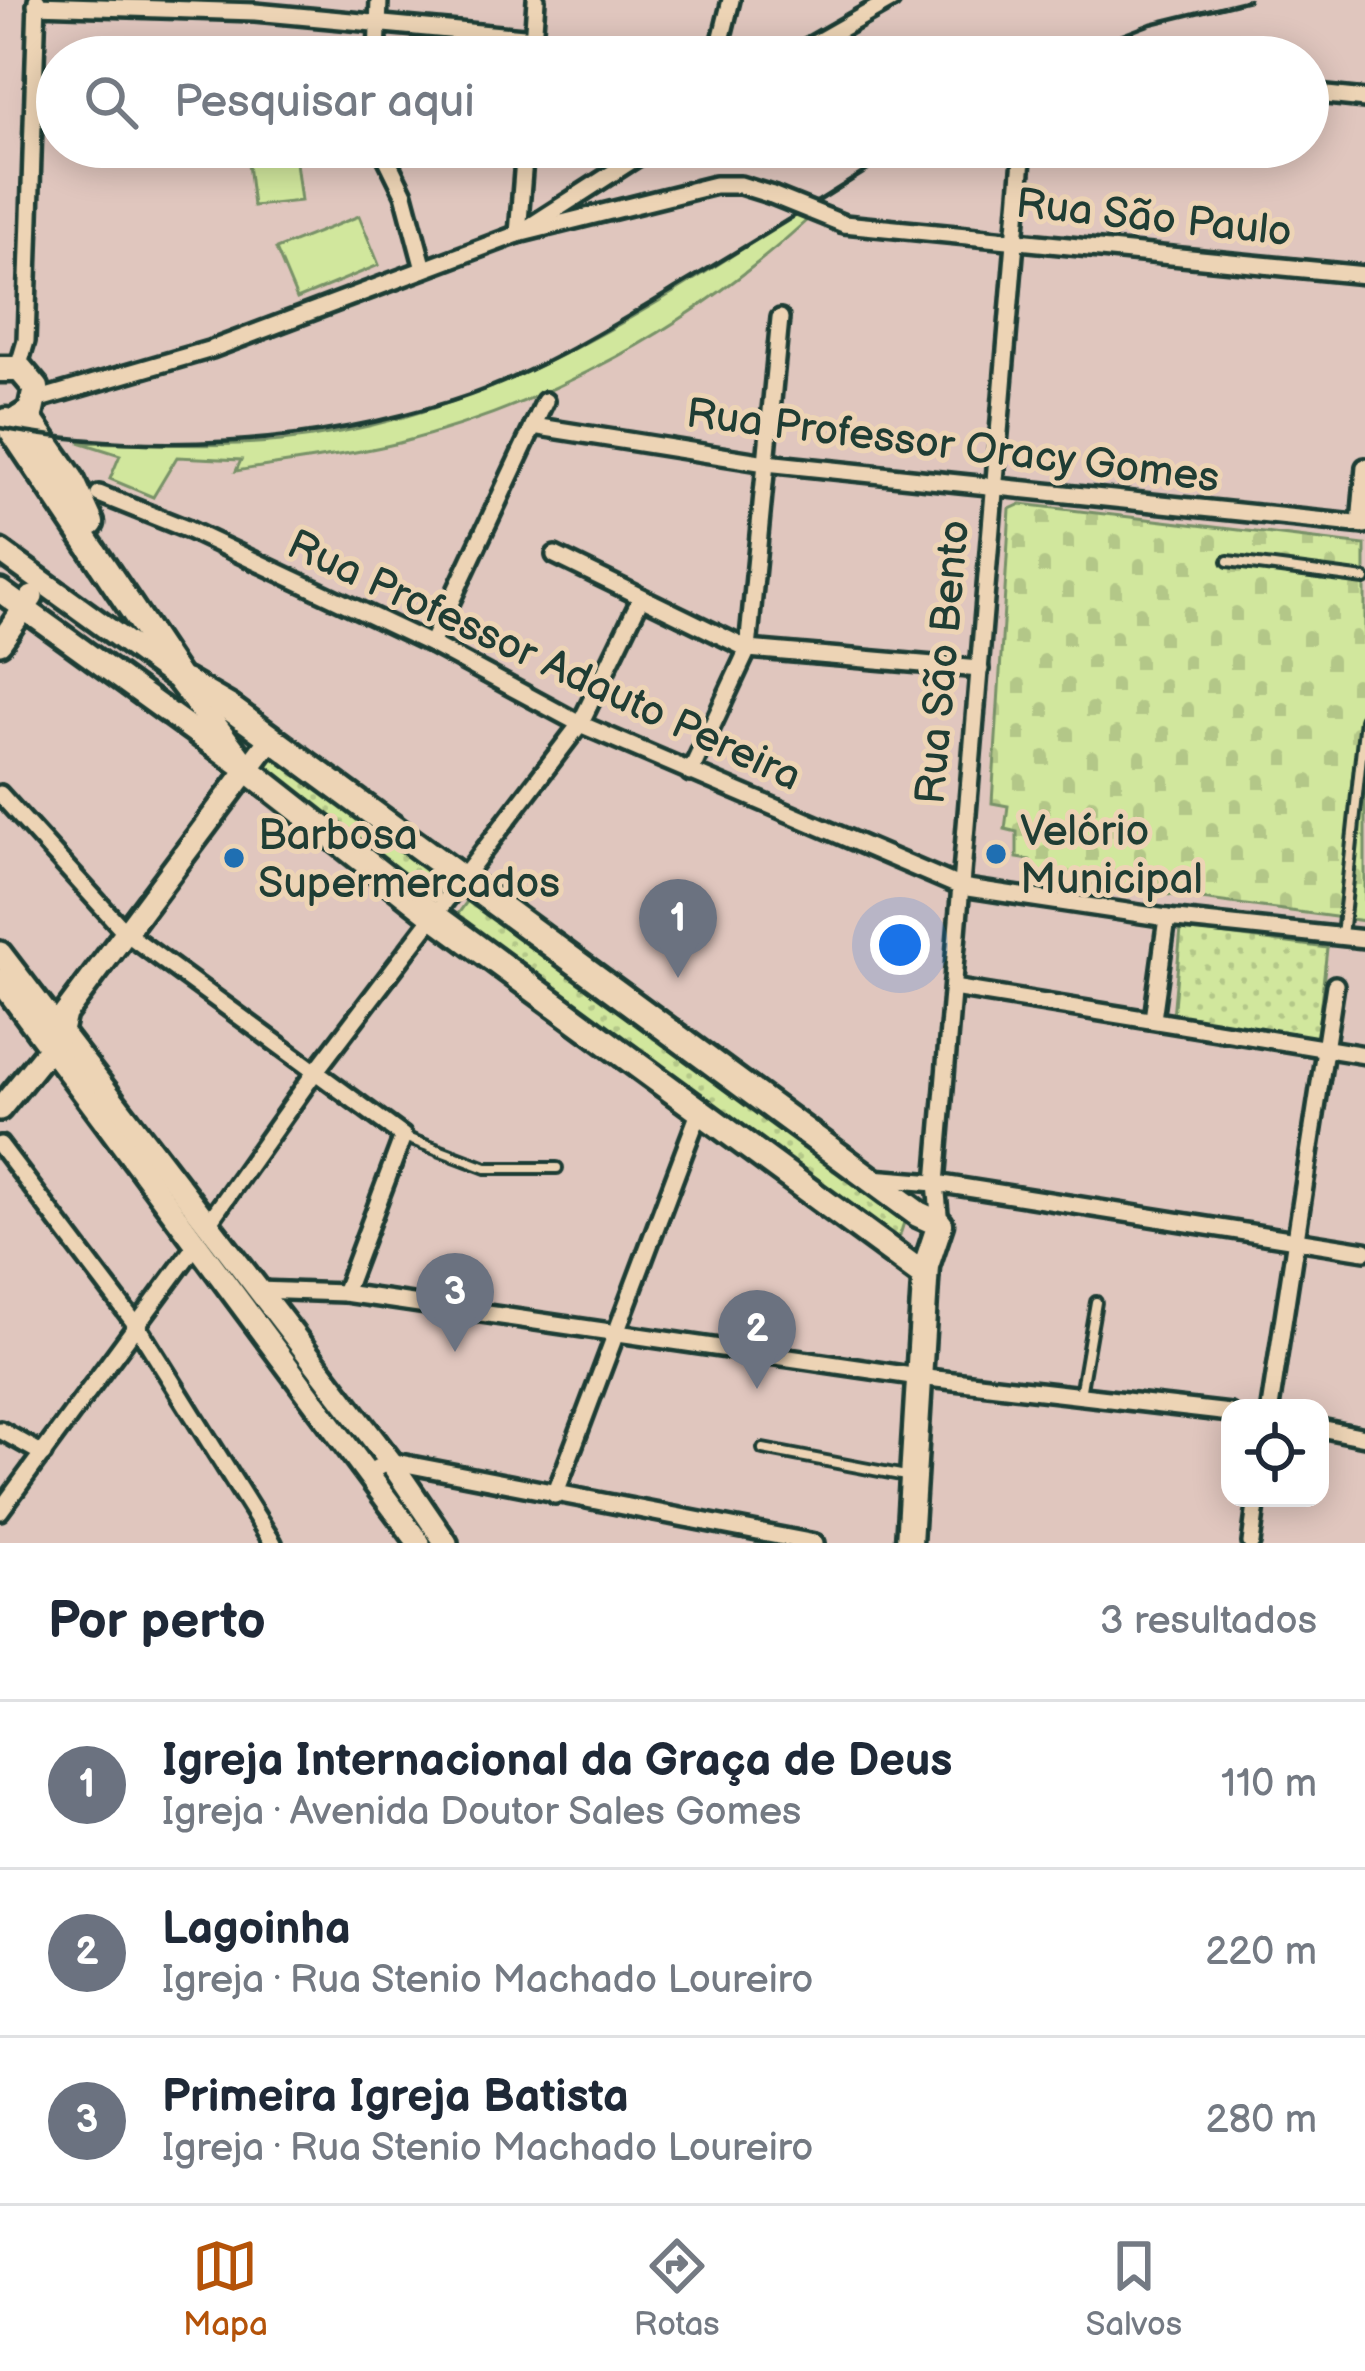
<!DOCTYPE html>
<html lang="pt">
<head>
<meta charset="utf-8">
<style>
  body { margin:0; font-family:"Balsamiq Sans",sans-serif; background:#f6f6f7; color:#1f2937 }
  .controls { position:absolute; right:36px; bottom:36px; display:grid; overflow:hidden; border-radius:24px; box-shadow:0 6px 30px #0003 }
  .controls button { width:108px; height:108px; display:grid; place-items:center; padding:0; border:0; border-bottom:3px solid #e0e1e3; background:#fff; color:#1f2937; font:60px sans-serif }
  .you { position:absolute; left:900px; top:945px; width:42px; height:42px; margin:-30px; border:9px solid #fff; border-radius:50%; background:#1a73e8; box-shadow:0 0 0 18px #1a73e833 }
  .badge { display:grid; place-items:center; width:78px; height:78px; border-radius:50%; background:#b45309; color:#fff; font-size:39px; font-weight:700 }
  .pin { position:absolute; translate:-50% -99px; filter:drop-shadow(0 3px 6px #0008) }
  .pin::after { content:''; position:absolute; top:63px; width:42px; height:36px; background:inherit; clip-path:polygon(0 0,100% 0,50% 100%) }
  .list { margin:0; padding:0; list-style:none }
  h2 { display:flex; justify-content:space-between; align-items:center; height:156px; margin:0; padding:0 48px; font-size:51px }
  h2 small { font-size:39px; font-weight:400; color:#747a83 }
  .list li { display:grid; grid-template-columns:78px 1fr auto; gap:36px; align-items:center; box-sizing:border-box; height:168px; padding:0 48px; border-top:3px solid #e0e1e3 }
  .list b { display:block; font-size:45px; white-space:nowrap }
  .list p { margin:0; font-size:39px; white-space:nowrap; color:#747a83 }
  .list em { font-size:39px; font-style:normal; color:#747a83 }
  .icon { flex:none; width:66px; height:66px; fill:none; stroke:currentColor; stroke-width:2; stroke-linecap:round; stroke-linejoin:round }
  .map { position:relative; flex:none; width:1365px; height:1543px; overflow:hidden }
  .search { position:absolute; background:#fff; box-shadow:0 6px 30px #0003; left:36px; right:36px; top:36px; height:132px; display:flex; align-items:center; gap:30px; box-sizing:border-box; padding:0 42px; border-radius:66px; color:#747a83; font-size:45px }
  .sheet { height:660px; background:#fff }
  nav { display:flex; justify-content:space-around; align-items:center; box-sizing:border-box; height:168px; border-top:3px solid #e0e1e3; background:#fff; font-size:33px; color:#747a83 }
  nav a { display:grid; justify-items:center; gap:6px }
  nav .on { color:#b45309 }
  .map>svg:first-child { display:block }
</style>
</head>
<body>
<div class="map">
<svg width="1365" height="1543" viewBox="0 0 1365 1543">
  <defs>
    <pattern id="cemetery-stones" width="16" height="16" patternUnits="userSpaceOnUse" patternTransform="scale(3)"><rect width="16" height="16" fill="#d1e79d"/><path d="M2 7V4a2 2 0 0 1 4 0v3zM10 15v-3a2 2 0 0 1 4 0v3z" fill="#b3c788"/></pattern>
    <pattern id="park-dots" width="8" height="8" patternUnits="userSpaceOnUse" patternTransform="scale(3)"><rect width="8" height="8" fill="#d1e79d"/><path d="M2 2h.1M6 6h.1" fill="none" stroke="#b3c788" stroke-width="1.8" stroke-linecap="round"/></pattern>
  </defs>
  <rect width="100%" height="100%" fill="#e0c6be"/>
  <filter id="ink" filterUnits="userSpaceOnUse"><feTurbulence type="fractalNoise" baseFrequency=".00833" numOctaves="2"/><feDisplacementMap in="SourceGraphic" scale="24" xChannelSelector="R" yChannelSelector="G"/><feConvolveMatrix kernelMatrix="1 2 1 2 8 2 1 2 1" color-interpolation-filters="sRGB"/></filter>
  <g filter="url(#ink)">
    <g fill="#d1e79d" stroke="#789268" stroke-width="3">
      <path d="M246,147h48l7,54 -48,5z"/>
      <path d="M803,210l3,11c-115,106 -256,183 -407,222 -53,13 -110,19 -163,28l5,-11 -64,-3 -24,40 -43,-18 10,-24 -41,-13c67,1 136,6 202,-1 207,-23 352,-122 522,-231z"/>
      <path d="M359,216l20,49 -82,34 -21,-50z"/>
    </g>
    <path fill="url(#cemetery-stones)" stroke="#789268" stroke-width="3" d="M1021,504l344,41v376l-329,-44 -6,-17 -13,-2v-26l-12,-3 3,-23 -16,-3 18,-294z"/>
    <g fill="url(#park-dots)" stroke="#789268" stroke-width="3">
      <path d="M275,749l172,129 -15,24 -173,-133z"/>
      <path d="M471,896l436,317 -9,28 -443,-323z"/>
      <path d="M1181,929l146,19 -10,91 -144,-22z"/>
    </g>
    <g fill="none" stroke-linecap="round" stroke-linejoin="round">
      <defs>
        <g id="lane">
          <path d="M1228,561l137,18"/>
          <path d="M1342,936l23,-217"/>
          <path d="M404,1137l82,31h71"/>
          <path d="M1080,1395l16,-93"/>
          <path d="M763,1449l148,28"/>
        </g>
        <g id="street">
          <path d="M36,5l219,7 279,26"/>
          <path d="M377,57l2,-57"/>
          <path d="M532,57l4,-57"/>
          <path d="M717,57l14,-57"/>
          <path d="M791,57l100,-57"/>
          <path d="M1308,93l57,6"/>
          <path d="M381,147l23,47 20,75"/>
          <path d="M525,147l-7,87 197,-49h25l32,10"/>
          <path d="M844,224l521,51"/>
          <path d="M18,368l8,-27 11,-341"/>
          <path d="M36,400l176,-51 306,-115 135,-87"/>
          <path d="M533,426l233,37 599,62"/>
          <path d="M99,494l90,36 242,114 149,80 381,163 206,31 198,21"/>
          <path d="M1360,524l5,-57"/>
          <path d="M555,555l193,94 232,20"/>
          <path d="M431,644l114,-243"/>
          <path d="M690,773l58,-124 32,-331"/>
          <path d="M0,794l126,139 277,203 -59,157"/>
          <path d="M953,988l412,67"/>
          <path d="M1153,1019l14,-101"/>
          <path d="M0,1145l137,181 136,217"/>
          <path d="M872,1178l64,5 429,68"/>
          <path d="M209,1222l106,-150 265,-348 60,-124"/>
          <path d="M940,1224l-4,-41 87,-1036"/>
          <path d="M257,1290l87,3 575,84 311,36"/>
          <path d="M1270,1408l65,-423"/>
          <path d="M1320,1428l45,9"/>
          <path d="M0,1430l43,24"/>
          <path d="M369,1472l21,-11 425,82"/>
          <path d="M555,1495l145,-385"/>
          <path d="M0,1511l195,-265"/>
          <path d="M1251,1543l6,-45"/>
        </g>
        <g id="secondary">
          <path d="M0,551l173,125"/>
          <path d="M0,591l238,172"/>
          <path d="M0,643l32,-46"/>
          <path d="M0,953l390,508 56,82"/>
          <path d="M0,980l419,563"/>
          <path d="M0,1109l60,-74 5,-21 206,-276"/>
        </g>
        <g id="primary">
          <path d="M0,369h20l16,19 -5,23 -14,9"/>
          <path d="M26,415l45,64 20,44"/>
          <path d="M6,421l173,258 68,90 186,146 492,361"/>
          <path d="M185,682l45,26 688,506 22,10 -14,42 -17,277"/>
        </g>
      </defs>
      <use href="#lane" stroke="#1f3d34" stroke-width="16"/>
      <use href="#street" stroke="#1f3d34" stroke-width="24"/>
      <use href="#secondary" stroke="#1f3d34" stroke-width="30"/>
      <use href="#primary" stroke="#1f3d34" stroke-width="33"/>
      <use href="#lane" stroke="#edd4b5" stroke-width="8"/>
      <use href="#street" stroke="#edd4b5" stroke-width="15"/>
      <use href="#secondary" stroke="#edd4b5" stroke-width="21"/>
      <use href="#primary" stroke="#edd4b5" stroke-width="24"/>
      <g stroke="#1f3d34" stroke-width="4.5">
        <path d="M1065,57l86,-33 98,-24"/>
        <path d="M0,428c146,27 310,18 452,-27 81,-26 154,-71 227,-115 76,-45 151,-92 225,-139"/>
      </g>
      <defs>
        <path id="street-bridge" d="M772,195l72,29"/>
      </defs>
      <use href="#street-bridge" stroke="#1f3d34" stroke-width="24" stroke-linecap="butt"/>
      <use href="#street-bridge" stroke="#edd4b5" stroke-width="15"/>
    </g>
  </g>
  <g fill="#1f6fb2" stroke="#edd4b5" stroke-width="4.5">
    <circle cx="996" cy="854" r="12"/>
    <circle cx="234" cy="858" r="12"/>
  </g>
  <g text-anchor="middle" stroke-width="10" stroke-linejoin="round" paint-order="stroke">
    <g font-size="42" fill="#1f3d34" stroke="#edd4b5">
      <text transform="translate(1154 216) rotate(6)" y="15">Rua São Paulo</text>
      <text transform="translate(953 444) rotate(7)" y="15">Rua Professor Oracy Gomes</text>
      <text transform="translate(545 659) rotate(25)" y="15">Rua Professor Adauto Pereira</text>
      <text transform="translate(941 662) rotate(-85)" y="15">Rua São Bento</text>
    </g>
    <g font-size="42" fill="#1f3d34" stroke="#edd4b5" text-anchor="start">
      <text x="1020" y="845">Velório<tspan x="1020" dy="48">Municipal</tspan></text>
      <text x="258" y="849">Barbosa<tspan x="258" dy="48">Supermercados</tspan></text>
    </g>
  </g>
</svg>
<div class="controls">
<button><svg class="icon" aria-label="locate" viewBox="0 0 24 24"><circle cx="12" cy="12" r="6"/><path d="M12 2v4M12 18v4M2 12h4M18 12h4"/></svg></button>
</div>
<div class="you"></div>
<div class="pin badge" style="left:678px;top:978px;background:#6b7280">1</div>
<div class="pin badge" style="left:757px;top:1389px;background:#6b7280">2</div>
<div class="pin badge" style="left:455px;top:1352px;background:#6b7280">3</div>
<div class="search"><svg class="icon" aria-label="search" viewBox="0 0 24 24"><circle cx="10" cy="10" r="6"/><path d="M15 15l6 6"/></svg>Pesquisar aqui</div>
</div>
<section class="sheet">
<h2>Por perto<small>3 resultados</small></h2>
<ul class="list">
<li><span class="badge" style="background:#6b7280">1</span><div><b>Igreja Internacional da Graça de Deus</b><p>Igreja · Avenida Doutor Sales Gomes</p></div><em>110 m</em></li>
<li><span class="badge" style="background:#6b7280">2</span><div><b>Lagoinha</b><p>Igreja · Rua Stenio Machado Loureiro</p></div><em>220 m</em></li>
<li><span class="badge" style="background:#6b7280">3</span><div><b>Primeira Igreja Batista</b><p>Igreja · Rua Stenio Machado Loureiro</p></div><em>280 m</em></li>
</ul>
</section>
<nav>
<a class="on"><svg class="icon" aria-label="map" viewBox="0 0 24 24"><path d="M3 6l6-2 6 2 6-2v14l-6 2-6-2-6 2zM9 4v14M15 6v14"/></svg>Mapa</a>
<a><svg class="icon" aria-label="directions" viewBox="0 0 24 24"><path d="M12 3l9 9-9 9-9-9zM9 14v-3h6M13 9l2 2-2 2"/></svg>Rotas</a>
<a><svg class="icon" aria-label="saved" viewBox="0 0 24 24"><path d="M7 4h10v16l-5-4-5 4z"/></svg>Salvos</a>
</nav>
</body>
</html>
